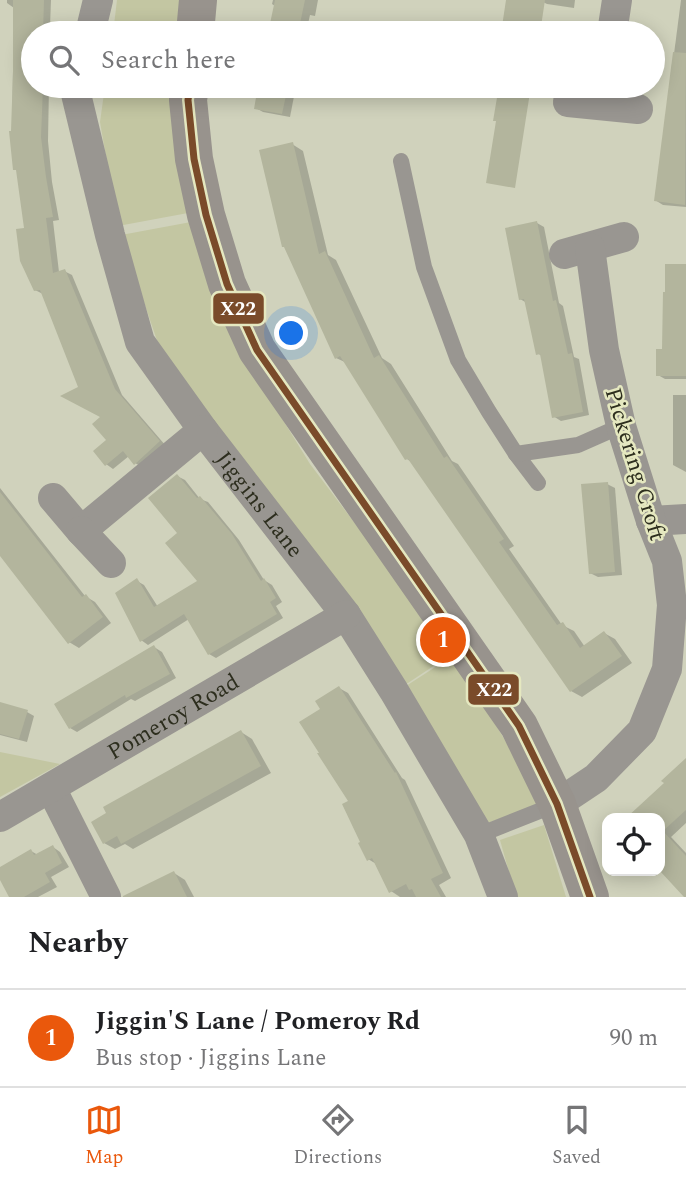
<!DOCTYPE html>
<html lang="en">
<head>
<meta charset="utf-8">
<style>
  body { margin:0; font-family:Spectral,serif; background:#f2f2f2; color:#202124 }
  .controls { position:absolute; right:21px; bottom:21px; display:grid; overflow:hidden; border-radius:14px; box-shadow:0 4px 18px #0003 }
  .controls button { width:63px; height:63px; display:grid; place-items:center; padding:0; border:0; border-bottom:2px solid #e0e0e0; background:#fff; color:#202124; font:35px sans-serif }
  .you { position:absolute; left:292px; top:334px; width:24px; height:24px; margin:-18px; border:5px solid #fff; border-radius:50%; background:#1a73e8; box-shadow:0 0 0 10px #1a73e833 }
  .badge { display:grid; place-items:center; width:46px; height:46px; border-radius:50%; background:#ea580c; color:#fff; font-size:23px; font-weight:700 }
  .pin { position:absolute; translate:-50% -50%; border:4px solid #fff; box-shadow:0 2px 7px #0006 }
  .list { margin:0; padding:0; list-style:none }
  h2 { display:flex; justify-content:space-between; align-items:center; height:91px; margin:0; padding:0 28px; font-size:30px }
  h2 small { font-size:23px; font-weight:400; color:#757577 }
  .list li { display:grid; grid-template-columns:46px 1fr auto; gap:21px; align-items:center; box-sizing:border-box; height:98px; padding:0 28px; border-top:2px solid #e0e0e0 }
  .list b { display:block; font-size:26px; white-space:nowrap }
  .list p { margin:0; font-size:23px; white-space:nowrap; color:#757577 }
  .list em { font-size:23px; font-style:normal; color:#757577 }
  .icon { flex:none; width:38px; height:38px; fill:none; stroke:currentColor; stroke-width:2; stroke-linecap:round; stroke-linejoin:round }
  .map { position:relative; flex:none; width:686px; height:897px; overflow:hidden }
  .search { position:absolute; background:#fff; box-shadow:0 4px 18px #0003; left:21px; right:21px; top:21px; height:77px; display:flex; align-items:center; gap:18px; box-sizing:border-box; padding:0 24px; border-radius:38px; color:#757577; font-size:26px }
  .sheet { height:189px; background:#fff }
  nav { display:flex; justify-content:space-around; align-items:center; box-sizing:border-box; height:98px; border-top:2px solid #e0e0e0; background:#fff; font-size:19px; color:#757577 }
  nav a { display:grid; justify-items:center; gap:4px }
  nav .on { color:#ea580c }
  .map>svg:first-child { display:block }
</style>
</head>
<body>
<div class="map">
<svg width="686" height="897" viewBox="0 0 686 897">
  <rect width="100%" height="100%" fill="#d0d2bc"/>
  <g fill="#c3c6a2">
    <path d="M117,0h67l-5,33h-66z"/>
    <path d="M105,86h72l11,127 -70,13 -18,-104z"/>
    <path d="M191,222l47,125 72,117 143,189 -48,32 -243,-330 -41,-120z"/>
    <path d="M454,655l89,149 -61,21 -76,-139z"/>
    <path d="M0,752l60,12 -60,33z"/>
    <path d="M544,825l22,72h-50l-16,-57z"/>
  </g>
  <g fill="#0003">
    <path d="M7,0h44l-1,27 2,1v5h-19v53h16l-1,55 4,41 7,38 -6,1 6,51 5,-1 8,4 50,120 44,51 -24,21 -7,-4 -6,-7 -16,13 -7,-5 2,-24 -5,-23 -60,-123 -8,-4 -23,-157 2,-125 -7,-5z"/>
    <path d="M273,0h45l-3,16 -5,-1 -4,18h-36l5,-27 -3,-2z"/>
    <path d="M539,0h36l-1,8 -27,-4z"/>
    <path d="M681,0h5v207l-23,-2 -8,-5z"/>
    <path d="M260,86h36l-6,31 -27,-5 -7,-4z"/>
    <path d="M292,144l11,7 25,104 8,5 46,98 9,6 61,97 6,3 56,82 -5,3 53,76 12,6 11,16 19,-14 11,6 17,24 -50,34 -11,-6 -158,-228 -6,-4 -60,-96 -11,-5z"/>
    <path d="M537,223l7,4 15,76 4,3 11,51 5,2 10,56 -28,6 -8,-5 -11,-60 -5,-3 -10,-50 -7,-4z"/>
    <path d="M686,266v113h-21l-7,-4z"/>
    <path d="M673,395h13v77l-13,-7z"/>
    <path d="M177,476l8,4 15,19 8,3 31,38 25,40 8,5 10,17 -6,4 7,12 -67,40 -7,-4 -20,-35 -41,26 -7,-5 -4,-59 7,4 14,22 41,-26 -20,-47z"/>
    <path d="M607,484l8,4 7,87 -24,2 -8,-4z"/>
    <path d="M0,488l85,108 10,6 16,21 -32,25 -10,-6 -69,-89z"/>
    <path d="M154,647l8,5 14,26 -41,23 -4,-2 -54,33 -7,-4z"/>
    <path d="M339,688l9,5 54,85 3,2 46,98 -12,7 7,12h-46l-9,-6 -13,-26 -10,-6 -46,-150z"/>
    <path d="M0,704l27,8 7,4 -7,26 -27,-7z"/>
    <path d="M241,732l11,7 19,34 -138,76 -8,-5 -10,5 -11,-6z"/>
    <path d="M686,761v62l-15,14 15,16v44l-26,-29v-50h-32l38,-35z"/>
    <path d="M53,847l7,5 9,15 -18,10 6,10 -19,10h-27l-11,-21v-7l31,-18 7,4z"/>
    <path d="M174,873l11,7 9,17h-44z"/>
  </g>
  <g fill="#b3b59d">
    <path d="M13,0h31l-1,33h-10v53h10l-2,51 5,40 7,40 -7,1 7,55 12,-4 50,120 45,52 -26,24 -11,-14 -18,15 -12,-15 13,-11 -14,-16 8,-7 -40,-21 18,-9 -38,-97 -6,1 -14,-30 -4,-32 8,-1 -8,-58h-3l-4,-39h2l2,-59z"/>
    <path d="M275,0h30l-7,33h-30z"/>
    <path d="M506,0h39l-5,33h-39z"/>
    <path d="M673,52l13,1 -1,152 -31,-4z"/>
    <path d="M258,86h30l-6,28 -28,-5z"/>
    <path d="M499,86h32l-16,102 -29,-5 10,-62h-3z"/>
    <path d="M293,142l26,112 6,-3 49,107 5,-3 65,103 3,-2 57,83 -5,3 58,83 6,-3 17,26 24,-17 18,25 -52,36 -162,-233 -3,1 -65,-104 -5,3 -51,-112h-2l-23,-97z"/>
    <path d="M537,221l16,80 3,-1 12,54 4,-1 11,59 -31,6 -12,-64 -4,1 -12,-56 -5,1 -14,-72z"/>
    <path d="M665,264h21v112h-30v-27h6l1,-57h2z"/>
    <path d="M177,474l20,24 3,-2 32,38 29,47 3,-3 12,20 -6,4 7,12 -69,41 -24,-41 -44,28 -25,-49 22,-15 17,29 43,-26 -32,-38 12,-10 -29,-35z"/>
    <path d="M608,482l7,90 -26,2 -8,-90z"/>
    <path d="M0,492l82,105 4,-3 17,23 -35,27 -68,-88z"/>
    <path d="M154,645l16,29 -44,24 -1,-3 -56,34 -15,-25z"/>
    <path d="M339,686l56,87 1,-1 47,101 -12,6 10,18h-25l-4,-8 -3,1 -3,-6 -17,9 -17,-35 -5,3 -9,-18 2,-1 -18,-38 6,-3 -31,-48h2l-20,-31 21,-13 -5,-8z"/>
    <path d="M0,702l28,8 -9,29 -19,-5z"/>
    <path d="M241,730l20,36 -140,78 -4,-8 -14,8 -12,-22 15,-9 -3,-6z"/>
    <path d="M686,758v52l-23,21 23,25v41h-2l-24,-26v-53h-34l38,-35 -3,-2z"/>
    <path d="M53,845l9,18 -17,10 5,9 -26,15h-15l-9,-17v-13l31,-18 3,6z"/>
    <path d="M174,871l13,26h-64v-1z"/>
  </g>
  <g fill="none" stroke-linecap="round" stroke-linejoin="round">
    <g stroke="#999691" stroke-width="16">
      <path d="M401,161l23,106 34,93 31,52 27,42 22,29"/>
      <path d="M516,454l62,-9 43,-19"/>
      <path d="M479,835l78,-31"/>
    </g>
    <g stroke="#999691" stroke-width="30">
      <path d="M90,33l8,-33"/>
      <path d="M612,33l5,-33"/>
      <path id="s1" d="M78,86l-2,8 34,141 30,107 63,88 143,185 48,76 85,144 24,62"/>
      <path d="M568,102l70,7"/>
      <path d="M564,254l60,-17"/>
      <path d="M53,498l28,33 122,-101"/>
      <path d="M651,521l35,-2"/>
      <path d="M81,531l30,32"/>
      <path d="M51,788l55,109"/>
      <path d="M557,804l39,-26 46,-47 25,-62 5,-64 -5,-44 -16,-40 -30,-95 -17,-76 -14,-102"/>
      <path id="s2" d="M0,817l346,-202"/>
    </g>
    <g stroke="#98938d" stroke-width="38">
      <path d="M195,33l3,-33"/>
      <path d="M190,86l-2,14 6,59 12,56 21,69 30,66 262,376 38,78 33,93"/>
    </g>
    <defs>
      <path id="bus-1" d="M190,86l-2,14 6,59 12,56 21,69 30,66 262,376 38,78 33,93"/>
    </defs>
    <use href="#bus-1" stroke="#e5e8c0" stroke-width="12"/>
    <use href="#bus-1" stroke="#7a4b2a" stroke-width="7"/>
  </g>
  <g text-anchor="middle" stroke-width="5" stroke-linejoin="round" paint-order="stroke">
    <g font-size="23" fill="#2d2e1e" stroke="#e5e8c0">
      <text transform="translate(636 464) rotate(73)" y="8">Pickering Croft</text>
      <text dy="8" stroke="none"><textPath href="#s1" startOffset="466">Jiggins Lane</textPath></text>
      <text dy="8" stroke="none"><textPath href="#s2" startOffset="200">Pomeroy Road</textPath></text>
    </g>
  </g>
  <g stroke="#e5e8c0" stroke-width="2.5">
    <rect x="212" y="292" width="53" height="33" rx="7" fill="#7a4b2a"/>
    <rect x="467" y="673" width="53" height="33" rx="7" fill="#7a4b2a"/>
  </g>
  <g font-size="19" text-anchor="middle" font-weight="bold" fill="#fff">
    <text x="238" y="315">X22</text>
    <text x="494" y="696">X22</text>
  </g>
</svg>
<div class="controls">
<button><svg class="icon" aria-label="locate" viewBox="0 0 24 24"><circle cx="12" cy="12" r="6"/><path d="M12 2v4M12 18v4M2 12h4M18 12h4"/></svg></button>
</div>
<div class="you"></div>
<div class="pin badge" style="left:443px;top:640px">1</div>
<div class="search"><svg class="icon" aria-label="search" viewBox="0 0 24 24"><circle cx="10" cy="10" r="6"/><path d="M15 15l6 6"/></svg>Search here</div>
</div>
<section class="sheet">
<h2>Nearby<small></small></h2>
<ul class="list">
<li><span class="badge">1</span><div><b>Jiggin'S Lane / Pomeroy Rd</b><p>Bus stop · Jiggins Lane</p></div><em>90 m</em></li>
</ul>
</section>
<nav>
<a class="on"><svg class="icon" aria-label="map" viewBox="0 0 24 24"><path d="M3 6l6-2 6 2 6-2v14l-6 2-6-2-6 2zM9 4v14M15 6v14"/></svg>Map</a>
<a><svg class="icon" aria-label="directions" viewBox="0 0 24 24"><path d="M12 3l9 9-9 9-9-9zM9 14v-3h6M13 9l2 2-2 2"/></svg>Directions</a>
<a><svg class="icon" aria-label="saved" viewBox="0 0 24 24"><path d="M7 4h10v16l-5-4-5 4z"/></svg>Saved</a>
</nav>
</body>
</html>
